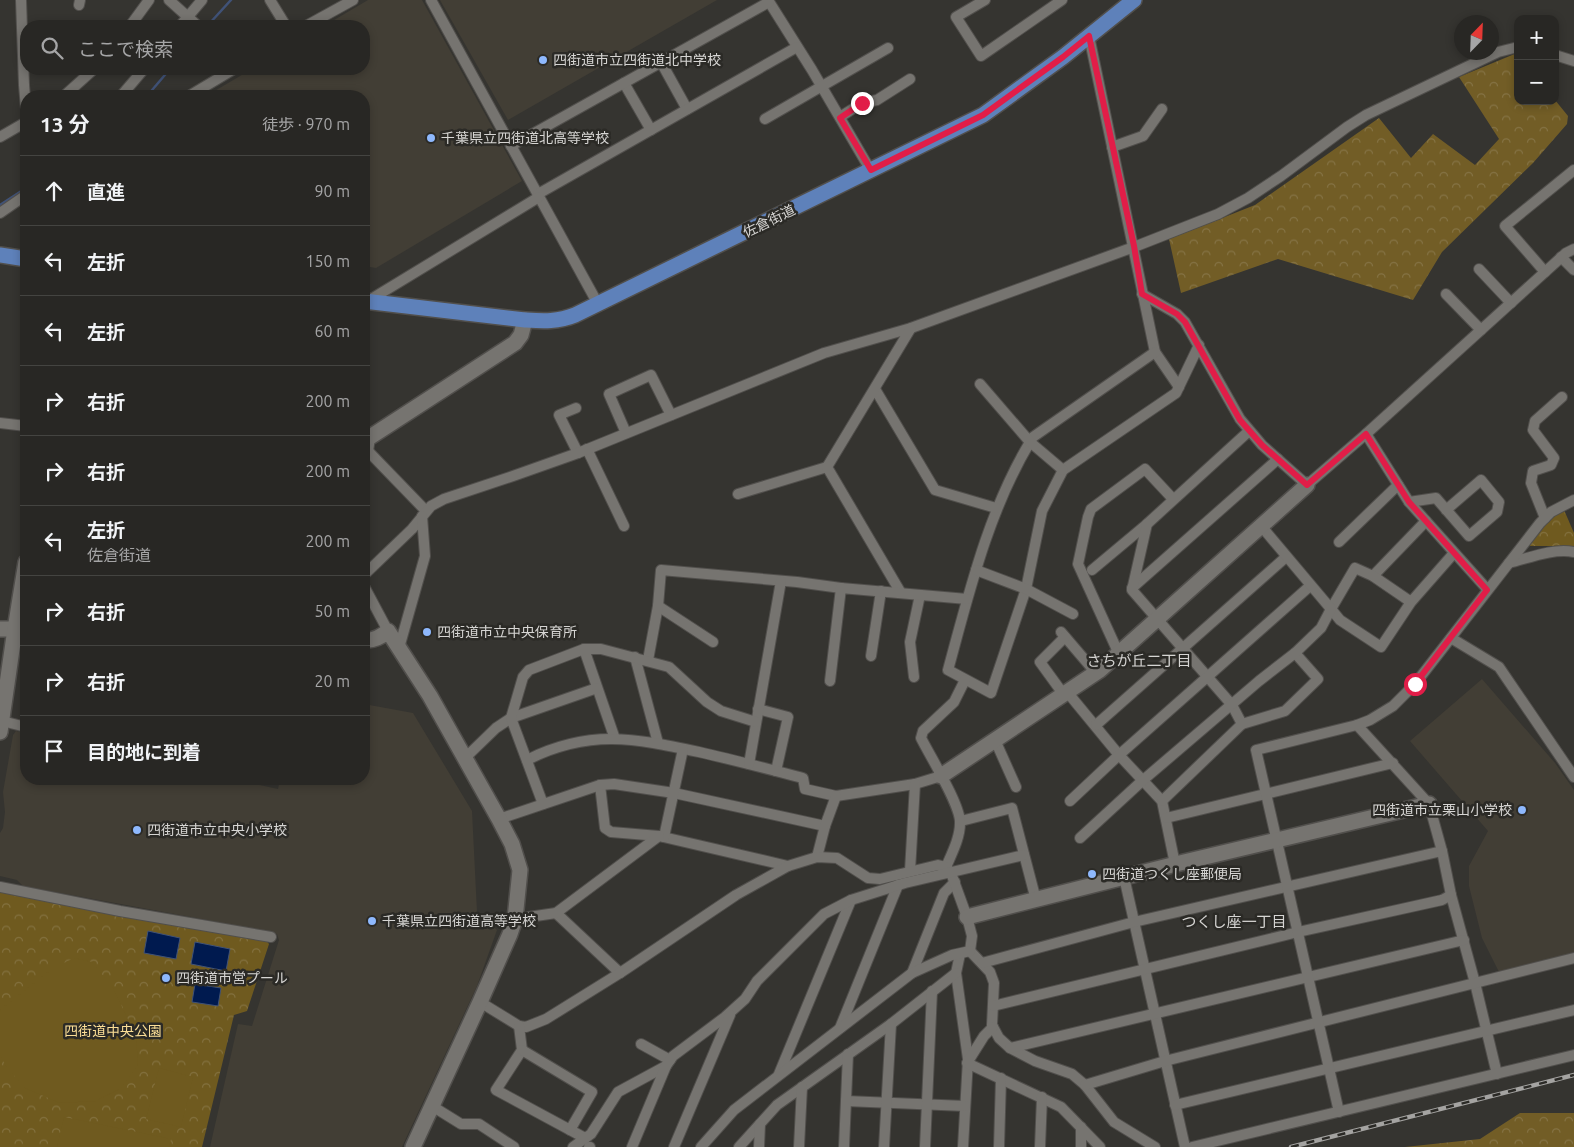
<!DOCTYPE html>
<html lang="ja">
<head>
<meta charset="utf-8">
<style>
  body { margin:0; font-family:Ubuntu,"Noto Sans JP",sans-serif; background:#302f2c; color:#f1f3f6 }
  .controls { position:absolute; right:15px; top:15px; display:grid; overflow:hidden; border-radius:10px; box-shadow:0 2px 8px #0003 }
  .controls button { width:45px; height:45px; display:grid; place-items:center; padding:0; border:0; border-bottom:1px solid #444441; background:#282724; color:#f1f3f6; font:25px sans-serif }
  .compass { position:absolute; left:1454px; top:15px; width:45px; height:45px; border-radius:50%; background:#282724; box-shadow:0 2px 8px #0003; rotate:23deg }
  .stop { position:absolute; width:15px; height:15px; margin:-11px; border:4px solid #e11d48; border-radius:50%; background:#fff }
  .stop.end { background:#e11d48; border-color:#fff; box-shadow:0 1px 5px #0008 }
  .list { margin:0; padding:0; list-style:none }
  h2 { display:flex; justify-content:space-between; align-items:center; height:65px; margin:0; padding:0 20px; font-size:21px }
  h2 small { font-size:16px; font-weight:400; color:#a5a5a6 }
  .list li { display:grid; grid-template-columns:32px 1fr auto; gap:15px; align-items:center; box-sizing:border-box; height:70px; padding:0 20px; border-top:1px solid #444441 }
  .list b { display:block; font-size:19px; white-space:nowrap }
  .list p { margin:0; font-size:16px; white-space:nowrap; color:#a5a5a6 }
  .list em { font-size:16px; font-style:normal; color:#a5a5a6 }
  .icon { flex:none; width:28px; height:28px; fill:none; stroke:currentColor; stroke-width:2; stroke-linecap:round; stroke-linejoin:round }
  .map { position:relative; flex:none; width:1574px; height:1147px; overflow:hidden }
  .search { position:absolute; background:#282724; box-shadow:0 2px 8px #0003; left:20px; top:20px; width:350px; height:55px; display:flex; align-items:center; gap:12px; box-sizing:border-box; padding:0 18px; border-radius:20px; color:#a5a5a6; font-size:19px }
  .panel { position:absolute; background:#282724; box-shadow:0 2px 8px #0003; left:20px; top:90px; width:350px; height:695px; border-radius:20px }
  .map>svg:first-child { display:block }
</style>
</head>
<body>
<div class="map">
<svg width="1574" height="1147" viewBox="0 0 1574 1147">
  <defs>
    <pattern id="forest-crowns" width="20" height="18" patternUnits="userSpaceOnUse" patternTransform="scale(1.25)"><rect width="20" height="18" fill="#725d26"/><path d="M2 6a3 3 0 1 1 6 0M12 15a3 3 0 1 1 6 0" fill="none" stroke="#857345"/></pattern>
    <pattern id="park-crowns" width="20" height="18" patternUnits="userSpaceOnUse" patternTransform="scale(1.25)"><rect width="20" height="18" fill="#6f5a1f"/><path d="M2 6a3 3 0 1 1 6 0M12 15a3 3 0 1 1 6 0" fill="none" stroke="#83713f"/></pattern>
  </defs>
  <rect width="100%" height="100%" fill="#353430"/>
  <g fill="#423e35">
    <path d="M368,0h54l100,181 -146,87 -12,-2v-170h-158l46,-27h112v-43h-40z"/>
    <path d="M440,0h277l-209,120z"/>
    <path d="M1482,679l73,84 19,27v163l-75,19 -17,-34 -13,-52v-20l19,-35 -78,-90z"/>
    <path d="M364,704l49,9 59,98 5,101 20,18 -20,56 -75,161h-192l28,-123 14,2 27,-86 -2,-6 -21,-5 -233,-43 -6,-6 -17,-4v-43l3,-5 2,-16 -2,-20 10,-57 3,-4 10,2v46h207l45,10 2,-10h84z"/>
  </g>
  <g fill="url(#forest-crowns)">
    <path d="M1517,53l1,48 37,-1 13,16 -1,8 -34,39 -91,89 -29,48 -135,-41 -97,34 -12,-54 86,-34 124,-87 32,40 22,-24 42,31 24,-26 -40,-62z"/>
    <path d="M1520,1113h54v34h-169l75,-8z"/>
  </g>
  <g fill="url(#park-crowns)">
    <path d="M1564,510l10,23v13h-46c11,-15 20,-27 36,-36z"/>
    <path d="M0,890l266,50 3,4 -22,67 -13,4 -32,132h-202z"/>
  </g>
  <g fill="#6f5a1f">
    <path d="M74,958l18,4 21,26 23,48 2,29 -17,23 -25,13 -36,2 -35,-15 -19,-22 -6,-11v-43l1,-3 51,-40z"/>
    <path d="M159,1068l34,9 -12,50 -35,-8z"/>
    <path d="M64,1117l107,22 -2,8h-112z"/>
  </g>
  <g fill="#001a4f" stroke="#405277">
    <path d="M148,931l32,7 -4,21 -32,-6z"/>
    <path d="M195,942l35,7 -4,22 -35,-7z"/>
    <path d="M195,984l26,4 -3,18 -26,-4z"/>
  </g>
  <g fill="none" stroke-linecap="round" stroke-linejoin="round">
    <g stroke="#405277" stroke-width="2.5">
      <path d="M209,24l22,-24"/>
      <path d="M147,96l23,-27"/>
      <path d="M0,205l26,-17"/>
    </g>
    <defs>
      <g id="street">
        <path d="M21,0l3,85 2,24"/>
        <path d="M169,0l29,26"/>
        <path d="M270,0l16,26"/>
        <path d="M431,0l167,304"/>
        <path d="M768,0l44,70 59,101"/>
        <path d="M985,0l-29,17 25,39 81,-56"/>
        <path d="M79,5l1,-5"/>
        <path d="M130,26l19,-26"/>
        <path d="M180,26l22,-26"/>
        <path d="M306,26l47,-26"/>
        <path d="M1089,36l66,316 24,35"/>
        <path d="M1555,55l19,6"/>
        <path d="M661,62l26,47"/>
        <path d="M624,83l27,47"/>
        <path d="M64,96l30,-27"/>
        <path d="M121,96l23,-27"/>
        <path d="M189,96l45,-27"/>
        <path d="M840,117l22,-14 15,-3 33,-21"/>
        <path d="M765,119l123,-71"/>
        <path d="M0,137l26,-15"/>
        <path d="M511,146l258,-144"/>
        <path d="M1112,147l31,-11 19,-27"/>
        <path d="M538,194l259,-147"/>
        <path d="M0,213l26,-18"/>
        <path d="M1561,257l13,13"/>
        <path d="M1479,269l32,34"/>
        <path d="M1545,272l-40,-46 69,-56"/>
        <path d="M1142,294l35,20 8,8 55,97 22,26 45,40 59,-51 200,-181 8,-4"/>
        <path d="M1446,294l35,36"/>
        <path d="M368,301l171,-104"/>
        <path d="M1155,352l-122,85 -3,5c-42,70 -61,151 -82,228l43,23 35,-104 16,-78 21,-41 113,-77 23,-48"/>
        <path d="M980,384l50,58 33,28"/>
        <path d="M875,389l60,101 61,18"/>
        <path d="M576,408l-17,7 19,38"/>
        <path d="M0,423l26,3"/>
        <path d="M364,430l6,8 -2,13 -4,9"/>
        <path d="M626,433l-17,-39 42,-19 20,40"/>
        <path d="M1366,434l43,68 78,87"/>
        <path d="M587,449l37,77"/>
        <path d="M368,451l58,60"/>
        <path d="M738,494l89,-27"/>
        <path d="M1409,502l27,-4 33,38 28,-24 2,-10 -18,-22 -35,30"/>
        <path d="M1545,518l-14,-35 2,-12 18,-6 3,-7 -21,-28 2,-9 27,-24"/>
        <path d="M1339,542l59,-57"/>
        <path d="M1509,563c20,-5 44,-15 65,-11"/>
        <path d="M976,570l50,19 47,25"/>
        <path d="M1092,570l55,-46"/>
        <path d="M364,575l48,-46 19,-23 13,-7 69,-23 65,-23 246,-100 87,-25 223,-81 84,-33 30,-16 33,-22 66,-49 19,-12 132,-63 20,-5"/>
        <path d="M1373,576l53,-55"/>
        <path d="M364,586l24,45"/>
        <path d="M1132,588l146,-129"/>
        <path d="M901,593l-74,-126 84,-139"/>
        <path d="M1411,602l-38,-26 -18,-8 -24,41 9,11 41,27 30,-45 43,-49"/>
        <path d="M658,606l55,36"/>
        <path d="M1061,632l35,41"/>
        <path d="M1451,638l48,29 75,110"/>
        <path d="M399,648l26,-92 -3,-40"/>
        <path d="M584,649l31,90"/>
        <path d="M1118,652l-40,-88 10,-47 3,-8 54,-40 28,30"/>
        <path d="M871,656l10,-65"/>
        <path d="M635,657l23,86"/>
        <path d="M648,660l10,-54 3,-36 136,12 44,6"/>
        <path d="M914,677l-4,-35 10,-47"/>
        <path d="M830,681l11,-93 126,11"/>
        <path d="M1068,693l51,62 43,46 13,63"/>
        <path d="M1064,695l-24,-33 25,-25"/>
        <path d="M758,709l30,8 -12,54"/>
        <path d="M2,721l24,6"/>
        <path d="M1242,724l-10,-19 -100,-115 15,-66 102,-93"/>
        <path d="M1096,725l190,-168"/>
        <path d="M1357,725l72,79 13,47 9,44 24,88 22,91"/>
        <path d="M995,740l21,47"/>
        <path d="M464,759l32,-31 15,-10 86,-30"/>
        <path d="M527,760c62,-31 107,-22 172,-8 35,8 69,17 104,26l2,11 31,7 79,-12 26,-8"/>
        <path d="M749,764l32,-183"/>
        <path d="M261,779h7"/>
        <path d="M600,785l5,43 6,4 48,4 129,30"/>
        <path d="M1070,801l49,-46 191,-169"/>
        <path d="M1162,801l80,-77 43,-13 33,-32 -23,-26"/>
        <path d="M543,804l-32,-86 12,-41 6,-7 55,-21h17l68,18 38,35 14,9 35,11"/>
        <path d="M1166,818l227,-55"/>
        <path d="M499,819l101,-34 14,-1 60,9 151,33"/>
        <path d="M961,821l51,-13 24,92"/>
        <path d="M664,837l19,-88"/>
        <path d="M1080,838l62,-57 117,-100 36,-28 26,-25 10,-19 -69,-82"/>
        <path d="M817,857l8,-31 11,-30"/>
        <path d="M946,867c6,-14 14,-29 14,-44 1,-17 -30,-67 -39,-85l2,-7 31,-29 11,-22"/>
        <path d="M910,871l5,-87"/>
        <path d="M1124,877l61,270"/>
        <path d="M0,887l120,24 151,26"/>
        <path d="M556,913l64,60"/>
        <path d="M515,919l41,-6 103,-77"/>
        <path d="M970,951l20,21 4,11 -2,42 7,13 11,10 25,13 37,13 13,11 29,37 41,25"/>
        <path d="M960,954l-4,19 12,86 -5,88"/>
        <path d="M982,963l152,-41 308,-71"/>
        <path d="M912,973l32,-80 11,-11"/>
        <path d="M480,1002l39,24 7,1 20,-8 74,-46 116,-78 52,-29 29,-9 20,1 31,20 12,1 58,-14 8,2 5,6 16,44 5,19 -2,15"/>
        <path d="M993,1006l305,-74 144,-32 9,-5"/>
        <path d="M519,1026l3,24 -26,40 89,48"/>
        <path d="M993,1027l-9,9 -17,27 94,44 39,40"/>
        <path d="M840,1028l58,-143"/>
        <path d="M641,1044l29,16"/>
        <path d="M1010,1048l454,-108"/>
        <path d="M522,1050l70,42 -22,38"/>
        <path d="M779,1074l72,-174"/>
        <path d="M1085,1085l80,-24 409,-103"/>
        <path d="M846,1101l119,5"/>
        <path d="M1175,1105l399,-95"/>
        <path d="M432,1106l29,18h18l35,23"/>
        <path d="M1339,1112l-83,-362 101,-25 13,-5 23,-14 22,-22 125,-161 11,-11 23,-12"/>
        <path d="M573,1147l18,-13 27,-42 48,-26"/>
        <path d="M589,1147h1"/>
        <path d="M632,1147l34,-81 7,-10 52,-39 20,-18 12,-18 67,-67 27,-14 54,-17 119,-28"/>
        <path d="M674,1147l56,-132"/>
        <path d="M701,1147l33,-37 178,-137 40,-18 18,-4"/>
        <path d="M739,1147l38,-42 114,-81 65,-51"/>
        <path d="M759,1147l1,-23"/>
        <path d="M799,1147l3,-60"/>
        <path d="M844,1147l4,-93"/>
        <path d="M884,1147l7,-123"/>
        <path d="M925,1147l7,-156"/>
        <path d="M999,1147l2,-69"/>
        <path d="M1040,1147l2,-50"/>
        <path d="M1081,1147v-20"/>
        <path d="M1192,1147l382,-92"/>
      </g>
      <g id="secondary">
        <path d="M364,441l151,-98 6,-8 4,-15"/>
        <path d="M0,629h26"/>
        <path d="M364,640c9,1 17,-3 24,-9l42,65 69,123 13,25 8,26 -5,49 -5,15 -30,68 -67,145"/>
        <path d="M0,732l15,-103 11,-67"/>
        <path d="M941,776l159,-106 207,-185"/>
        <path d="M967,917l217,-55 245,-58"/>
      </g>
      <g id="primary">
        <path d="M0,255l26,4"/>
        <path d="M364,301l161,19c18,1 33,2 50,-5l408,-200 80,-58 71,-57"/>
      </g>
    </defs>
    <use href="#street" stroke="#514f4c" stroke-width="12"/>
    <use href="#secondary" stroke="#514f4c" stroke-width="18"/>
    <use href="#primary" stroke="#514f4c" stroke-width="18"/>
    <use href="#street" stroke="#767470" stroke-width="10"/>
    <use href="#secondary" stroke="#767470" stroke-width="15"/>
    <use href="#primary" stroke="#5e81ba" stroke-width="15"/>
    <defs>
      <path id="rail" d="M1291,1147l283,-72"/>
    </defs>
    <use href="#rail" stroke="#a4a3a1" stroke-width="4.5"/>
    <use href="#rail" stroke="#2b2a26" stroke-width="2.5" stroke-dasharray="8" stroke-linecap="butt"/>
  </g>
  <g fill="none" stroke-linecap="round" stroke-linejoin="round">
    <path stroke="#e11d48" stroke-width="6" d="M862,103l-22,15 31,52 112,-55 80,-58 26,-21 45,210 8,48 35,20 8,8 55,98 22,25 45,40 59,-51 43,68 78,88 -72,94"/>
  </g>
  <g fill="#8eb8fd" stroke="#2b2a26" stroke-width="2">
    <circle cx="543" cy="60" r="5"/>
    <circle cx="431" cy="138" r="5"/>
    <circle cx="427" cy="632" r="5"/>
    <circle cx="1522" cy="810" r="5"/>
    <circle cx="137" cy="830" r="5"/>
    <circle cx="1092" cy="874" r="5"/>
    <circle cx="372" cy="921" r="5"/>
    <circle cx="166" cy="978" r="5"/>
  </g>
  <g text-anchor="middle" stroke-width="5" stroke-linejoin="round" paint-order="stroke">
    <g font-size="14" fill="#d6d5d3" stroke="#2b2a26" text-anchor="start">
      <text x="553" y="65">四街道市立四街道北中学校</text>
      <text x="441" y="143">千葉県立四街道北高等学校</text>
      <text x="437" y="637">四街道市立中央保育所</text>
      <text x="1512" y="815" text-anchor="end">四街道市立栗山小学校</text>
      <text x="147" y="835">四街道市立中央小学校</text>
      <text x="1102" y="879">四街道つくし座郵便局</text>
      <text x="382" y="926">千葉県立四街道高等学校</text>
      <text x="176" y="983">四街道市営プール</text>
    </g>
    <g font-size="14" fill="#d6d5d3" stroke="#2b2a26">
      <text transform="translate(769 221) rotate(-26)" y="5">佐倉街道</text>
    </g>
    <g font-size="14" fill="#fbde96" stroke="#2b2a26">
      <text x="113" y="1036">四街道中央公園</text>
    </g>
    <g font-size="15" fill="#d6d5d3" stroke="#2b2a26">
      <text x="1139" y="666">さちが丘二丁目</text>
      <text x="1234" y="927">つくし座一丁目</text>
    </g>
  </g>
</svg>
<div class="controls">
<button>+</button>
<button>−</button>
</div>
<svg class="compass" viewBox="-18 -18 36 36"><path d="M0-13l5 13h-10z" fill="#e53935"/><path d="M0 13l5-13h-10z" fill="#a5a5a6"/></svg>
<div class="stop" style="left:1415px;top:684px"></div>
<div class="stop end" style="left:862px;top:103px"></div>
<div class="search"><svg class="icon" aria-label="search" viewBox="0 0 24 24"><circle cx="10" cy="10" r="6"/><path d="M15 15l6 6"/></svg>ここで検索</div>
<section class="panel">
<h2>13 分<small>徒歩 · 970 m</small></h2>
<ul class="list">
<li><svg class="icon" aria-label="ahead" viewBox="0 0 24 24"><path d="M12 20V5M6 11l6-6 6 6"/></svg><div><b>直進</b></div><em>90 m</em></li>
<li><svg class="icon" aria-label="left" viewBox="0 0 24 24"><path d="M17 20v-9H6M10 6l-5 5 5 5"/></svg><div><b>左折</b></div><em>150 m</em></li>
<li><svg class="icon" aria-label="left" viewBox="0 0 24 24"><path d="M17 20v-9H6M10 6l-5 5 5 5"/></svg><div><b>左折</b></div><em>60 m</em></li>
<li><svg class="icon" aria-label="right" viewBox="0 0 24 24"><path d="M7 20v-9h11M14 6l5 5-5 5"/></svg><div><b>右折</b></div><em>200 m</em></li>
<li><svg class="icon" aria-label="right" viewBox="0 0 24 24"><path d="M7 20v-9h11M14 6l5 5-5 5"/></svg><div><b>右折</b></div><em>200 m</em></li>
<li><svg class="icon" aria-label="left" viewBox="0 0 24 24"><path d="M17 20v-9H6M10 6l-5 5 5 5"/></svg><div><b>左折</b><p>佐倉街道</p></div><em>200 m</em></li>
<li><svg class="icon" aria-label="right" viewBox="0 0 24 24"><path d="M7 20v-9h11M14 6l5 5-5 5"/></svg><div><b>右折</b></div><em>50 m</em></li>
<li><svg class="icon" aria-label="right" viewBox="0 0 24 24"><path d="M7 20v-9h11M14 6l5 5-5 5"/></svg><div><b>右折</b></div><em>20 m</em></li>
<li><svg class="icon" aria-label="arrive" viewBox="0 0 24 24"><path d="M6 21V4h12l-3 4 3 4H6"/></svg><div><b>目的地に到着</b></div></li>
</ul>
</section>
</div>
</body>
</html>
